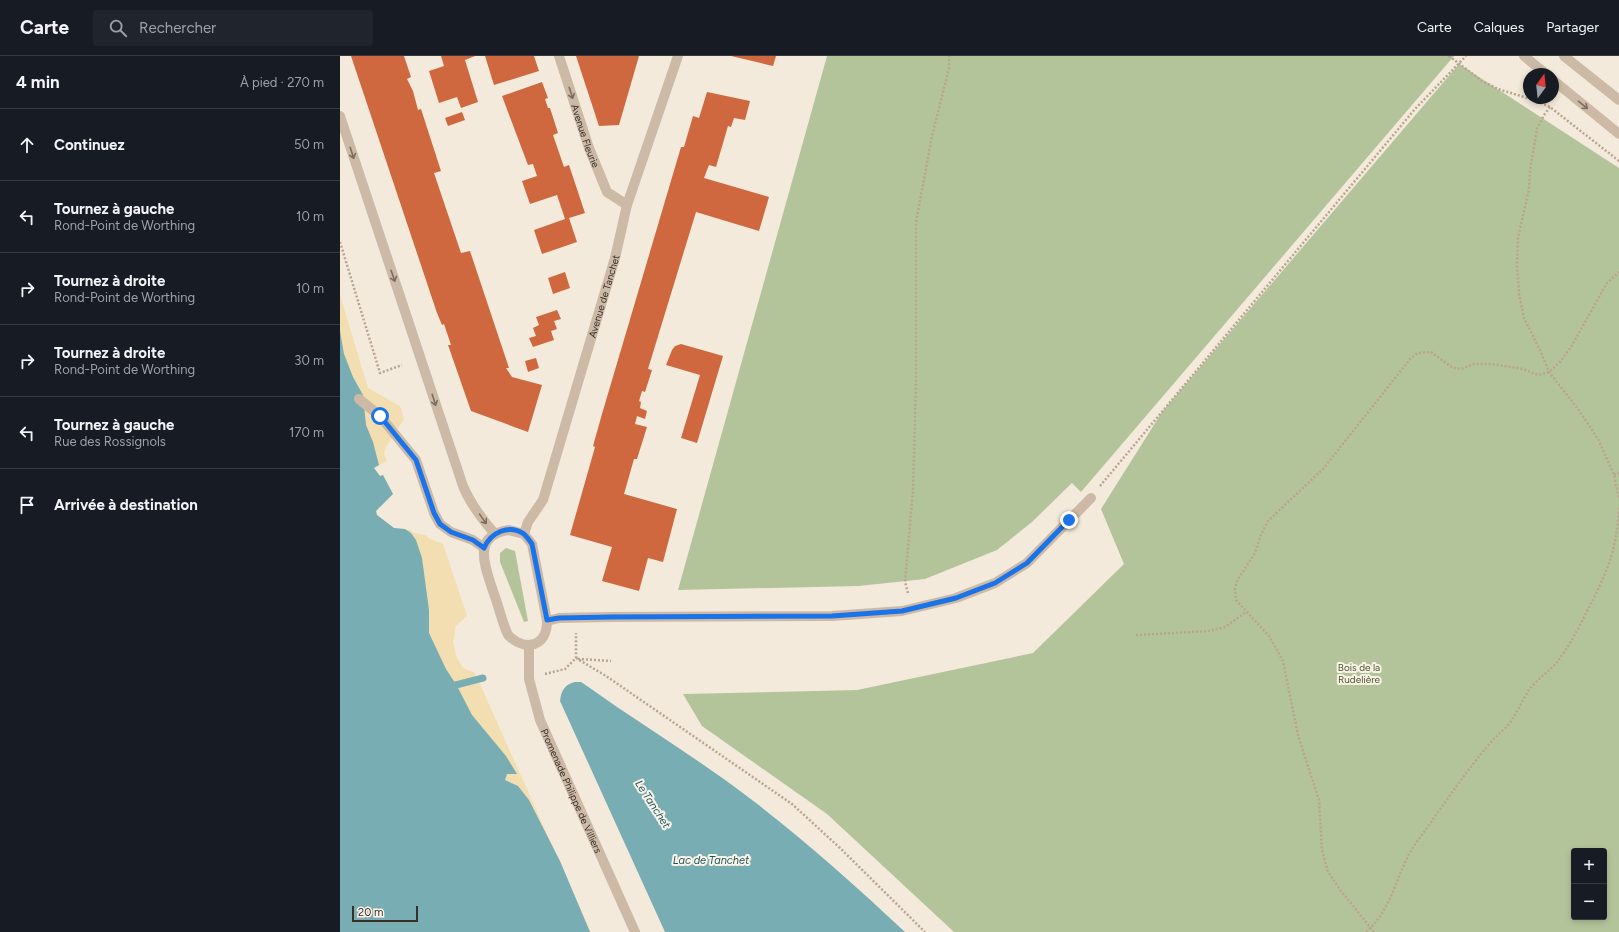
<!DOCTYPE html>
<html lang="fr">
<head>
<meta charset="utf-8">
<style>
  body { margin:0; font-family:Figtree,sans-serif; background:#20242c; color:#f1f3f6 }
  .controls { position:absolute; right:12px; bottom:12px; display:grid; overflow:hidden; border-radius:4px; box-shadow:0 2px 6px #0003 }
  .controls button { width:36px; height:36px; display:grid; place-items:center; padding:0; border:0; border-bottom:1px solid #363941; background:#171b24; color:#f1f3f6; font:20px sans-serif }
  .compass { position:absolute; left:1183px; top:12px; width:36px; height:36px; border-radius:50%; background:#171b24; box-shadow:0 2px 6px #0003; rotate:15deg }
  .scale { position:absolute; left:12px; bottom:10px; width:66px; box-sizing:border-box; padding-left:4px; border:2px solid #392e28; border-top:0; font-size:11px; line-height:14px; white-space:nowrap; color:#392e28; -webkit-text-stroke:3px #fbf3e8; paint-order:stroke }
  .stop { position:absolute; width:12px; height:12px; margin:-9px; border:3px solid #1a73e8; border-radius:50%; background:#fff }
  .stop.end { background:#1a73e8; border-color:#fff; box-shadow:0 1px 4px #0008 }
  .list { margin:0; padding:0; list-style:none }
  h2 { display:flex; justify-content:space-between; align-items:center; height:52px; margin:0; padding:0 16px; font-size:17px }
  h2 small { font-size:13px; font-weight:400; color:#9ea1a6 }
  .list li { display:grid; grid-template-columns:26px 1fr auto; gap:12px; align-items:center; box-sizing:border-box; height:72px; padding:0 16px; border-top:1px solid #363941 }
  .list b { display:block; font-size:15px; white-space:nowrap }
  .list p { margin:0; font-size:13px; white-space:nowrap; color:#9ea1a6 }
  .list em { font-size:13px; font-style:normal; color:#9ea1a6 }
  .icon { flex:none; width:22px; height:22px; fill:none; stroke:currentColor; stroke-width:2; stroke-linecap:round; stroke-linejoin:round }
  .map { position:relative; flex:none; width:1279px; height:876px; overflow:hidden }
  header { display:flex; align-items:center; gap:24px; box-sizing:border-box; height:56px; padding:0 20px; background:#171b24; border-bottom:1px solid #363941 }
  header strong { font-size:19px }
  nav { display:flex; gap:22px; margin-inline-start:auto; font-size:14px }
  .search { width:280px; height:36px; background:#20242c; display:flex; align-items:center; gap:10px; box-sizing:border-box; padding:0 14px; border-radius:4px; color:#9ea1a6; font-size:15px }
  main { display:flex }
  aside { flex:1; background:#171b24 }
  .map>svg:first-child { display:block }
</style>
</head>
<body>
<header>
<strong>Carte</strong>
<div class="search"><svg class="icon" aria-label="search" viewBox="0 0 24 24"><circle cx="10" cy="10" r="6"/><path d="M15 15l6 6"/></svg>Rechercher</div>
<nav><a>Carte</a><a>Calques</a><a>Partager</a></nav>
</header>
<main>
<aside>
<h2>4 min<small>À pied · 270 m</small></h2>
<ul class="list">
<li><svg class="icon" aria-label="ahead" viewBox="0 0 24 24"><path d="M12 20V5M6 11l6-6 6 6"/></svg><div><b>Continuez</b></div><em>50 m</em></li>
<li><svg class="icon" aria-label="left" viewBox="0 0 24 24"><path d="M17 20v-9H6M10 6l-5 5 5 5"/></svg><div><b>Tournez à gauche</b><p>Rond-Point de Worthing</p></div><em>10 m</em></li>
<li><svg class="icon" aria-label="right" viewBox="0 0 24 24"><path d="M7 20v-9h11M14 6l5 5-5 5"/></svg><div><b>Tournez à droite</b><p>Rond-Point de Worthing</p></div><em>10 m</em></li>
<li><svg class="icon" aria-label="right" viewBox="0 0 24 24"><path d="M7 20v-9h11M14 6l5 5-5 5"/></svg><div><b>Tournez à droite</b><p>Rond-Point de Worthing</p></div><em>30 m</em></li>
<li><svg class="icon" aria-label="left" viewBox="0 0 24 24"><path d="M17 20v-9H6M10 6l-5 5 5 5"/></svg><div><b>Tournez à gauche</b><p>Rue des Rossignols</p></div><em>170 m</em></li>
<li><svg class="icon" aria-label="arrive" viewBox="0 0 24 24"><path d="M6 21V4h12l-3 4 3 4H6"/></svg><div><b>Arrivée à destination</b></div></li>
</ul>
</aside>
<div class="map">
<svg width="1279" height="876" viewBox="0 0 1279 876">
  <rect width="100%" height="100%" fill="#f4eadb"/>
  <g fill="#b4c49a" fill-rule="evenodd">
    <path d="M487,0h627l-373,436 -9,-9 -40,39 -35,28 -72,29 -66,7 -181,4z"/>
    <path d="M1119,8l160,104v764h-665l-127,-118 -125,-88 -19,-32 174,-4 176,-37 91,-89 -23,-55 61,-97zM1234,795h30v66h-30z"/>
    <path d="M166,492l9,3 13,70 -4,1 -24,-60v-9z"/>
  </g>
  <path fill="#f2deb0" d="M0,239l28,93 32,18 4,13 -18,28 -2,7 3,7 -13,7 6,8 3,-1 10,19 -17,17 1,4 17,13 17,2 2,3 14,2 1,3 15,6 24,72 -11,10 -3,16 4,16 6,10 12,5 116,259h-43l-208,-439z"/>
  <g fill="#78aeb3">
    <path d="M0,275l4,23 9,23 10,18 3,30 7,17 6,23 -5,3 6,8 3,-1 10,19 -17,17 1,4 17,13 11,1 6,4 5,7 6,18 7,52v23l17,36 11,17 15,29 34,41 11,18h-10l-2,6 13,6 11,14 31,61 30,71h-250z"/>
    <path d="M235,626h6l6,4c56,40 115,75 169,117 52,40 101,84 149,129h-240l-105,-231c1,-10 5,-17 15,-19z"/>
  </g>
  <g fill="none" stroke-linecap="round" stroke-linejoin="round">
    <path stroke="#78aeb3" stroke-width="7" d="M108,631l35,-9"/>
  </g>
  <g fill="#cf683e">
    <path d="M11,0h53l7,21 -4,2 6,12 5,19 3,-1 20,62 -7,2 27,80 9,-2 39,117h-3l6,9 30,8 -14,47 -57,-21 -23,-66h3l-7,-21 -2,1 -5,-12z"/>
    <path d="M101,0h34l-10,4 13,42 -17,6 -4,-11 -18,6 -10,-32 15,-5z"/>
    <path d="M145,0h49l5,15 -45,14z"/>
    <path d="M236,0h63l-20,69 -20,1z"/>
    <path d="M391,0h45l-3,10z"/>
    <path d="M202,26l6,16 -3,1 3,9h2l8,25 -5,2 11,32 5,-2 16,48 -16,5 8,24 -35,12 -8,-24 31,-11 -8,-24 -27,9 -8,-23 15,-5 -4,-12 -5,1 -26,-69z"/>
    <path d="M367,36l43,9 -5,19 -11,-2 -3,9 -3,-1 -12,41 -7,-2 -5,13 65,19 -10,34 -63,-19 -48,157 4,1 -7,22 -3,-1 -3,10 2,1 -1,6 7,3 -2,8 -8,-3 -2,8 12,3 -10,32h-3l-10,35 53,15 -14,53 -15,-4 -9,33 -37,-10 10,-34 -42,-12 25,-88 -2,-1 9,-32 79,-267h3l9,-31 6,2z"/>
    <path d="M122,56l3,8 -17,6 -3,-8z"/>
    <path d="M225,216l5,16 -17,6 -5,-16z"/>
    <path d="M217,254l4,9 -7,2 3,8 -6,2 3,9 -21,7 -4,-9 7,-2 -3,-8 6,-3 -3,-8z"/>
    <path d="M341,288l42,12 -26,87 -16,-5 19,-63 -34,-10 6,-15 3,-4z"/>
    <path d="M196,302l3,10 -11,4 -3,-11z"/>
  </g>
  <g fill="none" stroke-linecap="round" stroke-linejoin="round">
    <g stroke="#b9a490" stroke-width="2.5" stroke-dasharray="2 2" stroke-linecap="butt">
      <path d="M1109,0l33,25 16,8 36,11 16,7 69,54"/>
      <path d="M1210,51l-6,8 -7,14 -7,41 -1,19 -11,49 -1,28 2,28 5,24 16,32 9,22 29,37 20,30 16,36 5,23"/>
      <path d="M0,186l40,131 22,-8"/>
      <path d="M1274,419l5,-2"/>
      <path d="M760,430l290,-347 25,-30 51,-53"/>
      <path d="M568,537l-3,-11 8,-92 3,-107v-161l16,-86 17,-68v-12"/>
      <path d="M796,579l73,-4 16,-4 21,-15"/>
      <path d="M236,602l30,18 186,128 48,44 85,84"/>
      <path d="M238,603l33,2"/>
      <path d="M205,618l20,-5 11,-11v-25"/>
      <path d="M1026,876c28,-24 30,-61 50,-89 25,-34 48,-70 76,-102 5,-6 12,-11 17,-17 8,-11 13,-23 20,-34 8,-11 20,-18 28,-28 11,-14 21,-32 29,-49 20,-38 31,-62 33,-105"/>
      <path d="M1034,876l-33,-41 -13,-19 -6,-22 -3,-50 -21,-65 -15,-74 -14,-25 -33,-36 -1,-12 3,-9 17,-26 5,-16 8,-16 55,-52 88,-111 7,-5 13,-1 22,16 8,1 13,-5h18l31,5 15,6 11,-3 11,-10 11,-15 36,-64 12,-11"/>
    </g>
    <g stroke="#cdbaa6" stroke-width="10">
      <path id="s1" d="M219,0l30,92 18,44 20,13"/>
      <path d="M1184,0l22,18"/>
      <path d="M1224,0l55,44"/>
      <path d="M1213,24l66,54"/>
      <path d="M0,60l123,370c7,17 19,33 31,47"/>
      <path d="M19,343l21,17 36,44 18,53 6,11 11,8 22,8 11,8"/>
      <path d="M169,474l15,4 8,10 15,77c0,26 -22,31 -39,14 -6,-13 -9,-28 -14,-41 -8,-25 -24,-59 15,-64z"/>
      <path id="s2" d="M184,478l4,-12 15,-22 72,-242 12,-53 51,-149"/>
      <path d="M207,565l12,-3 52,-1 221,-1 70,-5 54,-13 39,-15 32,-20 64,-65"/>
      <path id="s3" d="M189,589v34l11,41 95,212"/>
    </g>
  </g>
  <defs><path id="oneway-shaft" d="M-6 0H5M1.5-3L5.5 0L1.5 3" fill="none" stroke-width="1.6" stroke-linecap="round" stroke-linejoin="round"/></defs>
  <g stroke="#7c6d61">
    <use href="#oneway-shaft" transform="translate(231 37) rotate(72)"/>
    <use href="#oneway-shaft" transform="translate(1243 49) rotate(39)"/>
    <use href="#oneway-shaft" transform="translate(12 97) rotate(72)"/>
    <use href="#oneway-shaft" transform="translate(53 220) rotate(71)"/>
    <use href="#oneway-shaft" transform="translate(94 344) rotate(72)"/>
    <use href="#oneway-shaft" transform="translate(143 463) rotate(55)"/>
  </g>
  <g fill="none" stroke-linecap="round" stroke-linejoin="round">
    <path stroke="#1a73e8" stroke-width="5" d="M40,360l36,44 18,53 6,11 11,8 22,8 11,8c7,-16 25,-24 40,-14 3,3 6,7 8,10l15,76 12,-2 52,-1 221,-1 70,-5 54,-13 39,-15 32,-20 42,-43"/>
  </g>
  <g text-anchor="middle" stroke-width="4" stroke-linejoin="round" paint-order="stroke">
    <g font-size="10" fill="#392e28" stroke="#fbf3e8">
      <text dy="4" stroke="none"><textPath href="#s1" startOffset="84">Avenue Fleurie</textPath></text>
      <text dy="4" stroke="none"><textPath href="#s2" startOffset="252">Avenue de Tanchet</textPath></text>
      <text dy="4" stroke="none"><textPath href="#s3" startOffset="154">Promenade Philippe de Villiers</textPath></text>
    </g>
    <g font-size="10" fill="#465929" stroke="#fbf3e8">
      <text x="1019" y="615">Bois de la<tspan x="1019" dy="12">Rudelière</tspan></text>
    </g>
    <g font-size="11" font-style="italic" fill="#1a565e" stroke="#fbf3e8">
      <text transform="translate(313 748) rotate(57)" y="4">Le Tanchet</text>
      <text x="371" y="808">Lac de Tanchet</text>
    </g>
  </g>
</svg>
<div class="controls">
<button>+</button>
<button>−</button>
</div>
<svg class="compass" viewBox="-18 -18 36 36"><path d="M0-13l5 13h-10z" fill="#e53935"/><path d="M0 13l5-13h-10z" fill="#9ea1a6"/></svg>
<div class="scale">20 m</div>
<div class="stop" style="left:40px;top:360px"></div>
<div class="stop end" style="left:729px;top:464px"></div>
</div>
</main>
</body>
</html>
